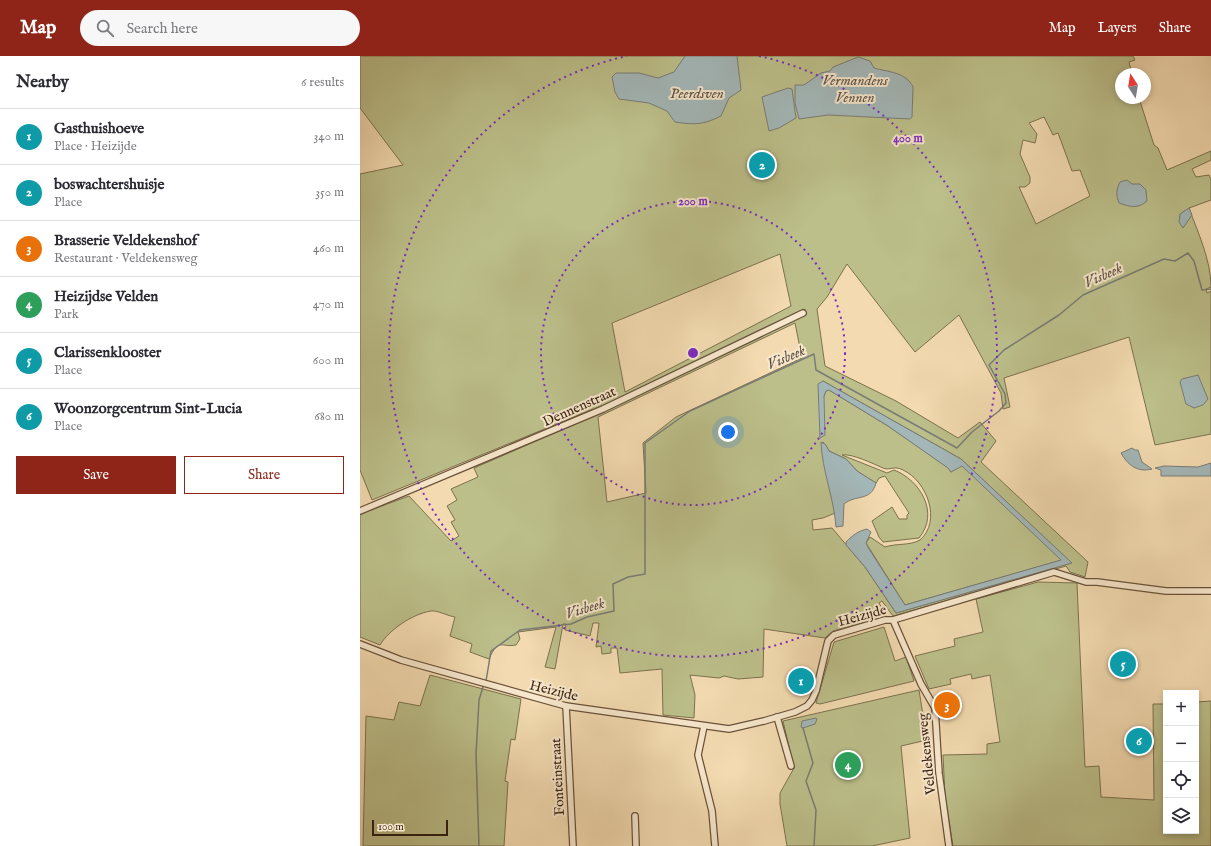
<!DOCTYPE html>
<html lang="en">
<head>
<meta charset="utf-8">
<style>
  body { margin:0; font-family:"IM FELL English",serif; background:#f7f7f7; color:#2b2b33 }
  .controls { position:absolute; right:12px; bottom:12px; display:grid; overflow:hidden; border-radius:0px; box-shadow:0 2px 6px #0003 }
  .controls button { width:36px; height:36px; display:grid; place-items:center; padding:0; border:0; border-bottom:1px solid #e1e1e2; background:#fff; color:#2b2b33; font:20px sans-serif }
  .compass { position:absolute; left:755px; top:12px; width:36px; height:36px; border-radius:50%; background:#fff; box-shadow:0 2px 6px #0003; rotate:348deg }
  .scale { position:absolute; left:12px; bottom:10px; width:76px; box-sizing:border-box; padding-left:4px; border:2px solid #3b2312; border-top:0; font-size:11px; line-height:14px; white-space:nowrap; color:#3b2312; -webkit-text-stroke:3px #f7e7cc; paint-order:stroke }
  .you { position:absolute; left:368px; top:376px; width:14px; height:14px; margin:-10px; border:3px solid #fff; border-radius:50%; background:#1a73e8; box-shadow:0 0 0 6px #1a73e833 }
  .badge { display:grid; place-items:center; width:26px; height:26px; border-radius:50%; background:#8f2418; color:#fff; font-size:13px; font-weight:700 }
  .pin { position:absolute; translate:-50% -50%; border:2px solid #fff; box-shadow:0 1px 4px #0006 }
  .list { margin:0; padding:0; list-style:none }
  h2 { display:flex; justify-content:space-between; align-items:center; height:52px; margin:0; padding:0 16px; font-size:17px }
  h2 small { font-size:13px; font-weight:400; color:#7c7c81 }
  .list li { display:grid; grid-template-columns:26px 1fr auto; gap:12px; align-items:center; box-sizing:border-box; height:56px; padding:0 16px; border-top:1px solid #e1e1e2 }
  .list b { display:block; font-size:15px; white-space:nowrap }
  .list p { margin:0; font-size:13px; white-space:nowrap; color:#7c7c81 }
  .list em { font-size:13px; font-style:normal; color:#7c7c81 }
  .actions { display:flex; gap:8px; padding:12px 16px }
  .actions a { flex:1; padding:9px 0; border:1px solid #8f2418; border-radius:0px; text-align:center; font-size:14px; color:#8f2418 }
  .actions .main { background:#8f2418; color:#fff }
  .icon { flex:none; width:22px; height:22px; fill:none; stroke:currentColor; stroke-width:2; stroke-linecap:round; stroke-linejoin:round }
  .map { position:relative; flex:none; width:851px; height:790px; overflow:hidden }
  header { display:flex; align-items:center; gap:24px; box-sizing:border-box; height:56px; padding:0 20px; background:#8f2418; color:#fff }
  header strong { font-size:19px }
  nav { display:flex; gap:22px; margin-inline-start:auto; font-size:14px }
  .search { width:280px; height:36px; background:#f7f7f7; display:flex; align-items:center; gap:10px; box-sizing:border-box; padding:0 14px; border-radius:22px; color:#7c7c81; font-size:15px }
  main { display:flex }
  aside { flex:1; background:#fff }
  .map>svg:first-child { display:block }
</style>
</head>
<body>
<header>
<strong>Map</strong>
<div class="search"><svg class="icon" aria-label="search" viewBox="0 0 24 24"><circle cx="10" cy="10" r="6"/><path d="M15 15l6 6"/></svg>Search here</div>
<nav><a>Map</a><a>Layers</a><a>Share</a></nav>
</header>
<main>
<aside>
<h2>Nearby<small>6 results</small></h2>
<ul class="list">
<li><span class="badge" style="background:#0f9aa8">1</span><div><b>Gasthuishoeve</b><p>Place · Heizijde</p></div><em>340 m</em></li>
<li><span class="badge" style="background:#0f9aa8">2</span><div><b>boswachtershuisje</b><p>Place</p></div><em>350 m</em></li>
<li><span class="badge" style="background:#e8710a">3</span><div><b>Brasserie Veldekenshof</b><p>Restaurant · Veldekensweg</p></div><em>460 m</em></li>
<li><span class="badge" style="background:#2e9e5b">4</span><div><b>Heizijdse Velden</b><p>Park</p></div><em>470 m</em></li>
<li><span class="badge" style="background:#0f9aa8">5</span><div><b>Clarissenklooster</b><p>Place</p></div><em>600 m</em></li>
<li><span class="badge" style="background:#0f9aa8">6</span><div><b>Woonzorgcentrum Sint-Lucia</b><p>Place</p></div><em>680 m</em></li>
</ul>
<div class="actions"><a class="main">Save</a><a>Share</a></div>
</aside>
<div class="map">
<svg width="851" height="790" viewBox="0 0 851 790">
  <rect width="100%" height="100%" fill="#f3dab0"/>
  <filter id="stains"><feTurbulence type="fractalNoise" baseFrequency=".005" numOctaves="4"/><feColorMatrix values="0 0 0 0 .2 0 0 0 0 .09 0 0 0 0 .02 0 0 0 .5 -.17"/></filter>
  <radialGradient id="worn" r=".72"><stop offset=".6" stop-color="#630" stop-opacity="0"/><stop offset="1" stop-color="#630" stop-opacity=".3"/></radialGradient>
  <g fill="#bcbf8a" stroke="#7c714e" fill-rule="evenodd">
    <path d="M0,0h773l2,4 -6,2 3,12h-11v24h18l15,47 4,3 9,22 44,-19v9l-19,9 4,8 13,-2 2,4v21l-22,8c9,25 22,52 22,79l-5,2 1,4 4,-2v143l-56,11 -26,-108 -125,41 6,29 -7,2 -2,-16 -42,-78 -44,37 -68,-88 -20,33 -10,12 8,57 71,35 62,37 22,-16 16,19 -15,21 107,100 -3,15 -15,-5 -4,-6 -173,50 -11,-15 -3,2 7,13 -53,15 -8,7 -61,-9 -1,48 -25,2 -14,-3 -5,2 -29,-3 5,20 -1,23 -31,-3 -1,-46 -42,4 -3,-25h-6v5l-9,1 -1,-8 -5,1 3,-24h-6l-3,13 -25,-6 1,-6h-3l-8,45 -10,-2 11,-40 -38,5 2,7 -4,6c-15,3 -17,-8 -27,14l-19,-7 2,-8 -22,-8 5,-19c-7,-1 -18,-7 -24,-6 -19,3 -42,19 -51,34l-20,-8v-123l49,-18 42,45 8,-5 -8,-14 4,-2 -8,-14 10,-6 -6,-11 27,-12 -4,-9 122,-53 -3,-6 -221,91 -12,-30v-296l43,-9 -43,-57zM684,61l9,18 5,-2 14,38 8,-1 10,26 -54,28 -17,-37h6l5,-4v-6l-10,-23 3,-14 12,3 2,-9 -8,-11zM420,198l11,52 -166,86 -13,-69zM435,267l7,35 -126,59 -33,26 3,50 -39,9 -9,-85zM463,325l138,78 110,104 -175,50 -31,-46 -33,-39 -19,2 -1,-10 11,-2 12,-5 -12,-71 6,9 17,8 11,12 19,12 3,-5 6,-2 24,37 -2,2v4h-8l-7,-12 -20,14 7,16 4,5 36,-4c21,-25 1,-58 -25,-68l-7,3 -45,-18c9,-2 32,9 41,13 6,3 11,-3 20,2 24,11 39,51 17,70 -11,6 -23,3 -35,7l-15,-10 -4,6 39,62 157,-45 -100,-95 -11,7 -2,-4 -61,-42 -59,-36 -3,1 -2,5z"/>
    <path d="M678,526l39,1 8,184 14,-1 2,31 53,3 -1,-96h13v127h30v-129l15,-1v145h-258l-8,-50 -2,-41 44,-1v-10l13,-2 -10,-67 -18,4 -1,-5 -21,5 1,5 -22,5 -14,-33 40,-10 -1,-7 29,-7 -7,-33z"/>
    <path d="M524,571l11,34 11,-4 8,24 -94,23 -4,-1 18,-61z"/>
    <path d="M70,619l91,24 -6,41 -4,-1 -6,42 3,1 -4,64h-141l3,-130 28,4 5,-18 21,4z"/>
    <path d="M559,634l8,50 -26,6 9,92 -38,8h-85l-7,-42v-11l14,-25 -11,-47z"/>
  </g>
  <g fill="#a3b7b8" stroke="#797c76">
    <path d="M325,0h52l4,34 -12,8 -8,18c-18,9 -26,9 -46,6l-8,-11 -18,-8 -30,-4 -4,-7 -3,-15 4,-4h23l19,5 16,-6z"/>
    <path d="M498,1l12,4 4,7c14,4 32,4 39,19l-1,30 -2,2 -82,-4 -29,4 -4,-16v-18h9l17,-12 9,-2 3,-4z"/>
    <path d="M428,32l4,1 4,29 -17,10 -10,3 -7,-34z"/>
    <path d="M767,124l5,4h8l6,6 1,11c-9,8 -17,6 -28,2 -3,-8 -3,-13 1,-21z"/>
    <path d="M829,152l3,7 -9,13 -4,-6 1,-8z"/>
    <path d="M838,319l10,24 -5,6 -9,3 -8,-4 -6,-22 2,-3z"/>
    <path d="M463,325l138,78 111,104 -176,50 -31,-46 -19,-22v-3c7,-7 12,-11 21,-13l4,3 -5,11 3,6 36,56 156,-45 -99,-94 -11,6 -3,-4 -60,-42 -59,-36 -3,1 -2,5 1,39 -5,3 -2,-54z"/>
    <path d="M461,386l5,3 3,6 17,8 11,12 19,12c-5,19 -20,11 -32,21l-1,22 -7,1c-2,-29 -14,-56 -15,-85z"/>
    <path d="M772,392l3,2h3l4,12 10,7c-15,4 -25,-5 -31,-16z"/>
    <path d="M851,407v13h-50v-6l-6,-2 9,-2 34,1z"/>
    <path d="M456,662l1,1 -2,5 -12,4 -2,-1 1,-6z"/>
  </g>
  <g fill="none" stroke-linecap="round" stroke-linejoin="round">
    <g stroke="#797c76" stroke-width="1.5">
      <path d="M126,625l5,-30 29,-21 51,-6 16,-7 27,-6 -1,-27 15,-7 17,-3v-131l45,-32 124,-57 2,16 141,78 15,-16 27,-21 7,-8 -1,-9 -16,-29 15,-15 55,-35 24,-20 81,-36 11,2 13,-8 6,8 8,29 9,-1"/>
      <path d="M443,672l10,35 -7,18 10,29 -2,36"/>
      <path d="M119,790l-3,-92 3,-54 4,-13"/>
    </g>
    <defs>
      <g id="minor">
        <path d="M0,455l243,-102 200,-96"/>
        <path d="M533,564l28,64 14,24 4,65 10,73"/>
        <path d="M0,588l41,16 165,46 163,23 35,-8 31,-9 12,-6 5,-6 4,-9 12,-50 6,-6 51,-15h8l161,-48 32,10h11l69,9h45"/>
        <path d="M206,650l7,140"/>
        <path d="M417,661l14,49"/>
        <path d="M344,670l-6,29 14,56 3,35"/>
        <path d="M275,760l1,30"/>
      </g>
    </defs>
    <use href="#minor" stroke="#69513a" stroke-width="8"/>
    <use href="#minor" stroke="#f7e7cc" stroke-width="5.5"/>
  </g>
  <g fill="none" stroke="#7b2cbf" stroke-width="2" stroke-dasharray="2 4">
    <circle cx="333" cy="297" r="152"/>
    <path d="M399 0A304 304 0 1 1 267 0"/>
  </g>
  <g text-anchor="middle" stroke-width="4" stroke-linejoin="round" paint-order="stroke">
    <g font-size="14" fill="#3b2312" stroke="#f7e7cc">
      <text transform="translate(219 350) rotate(-24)" y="5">Dennenstraat</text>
      <text transform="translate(502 559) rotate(-15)" y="5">Heizijde</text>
      <text transform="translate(194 634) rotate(14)" y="5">Heizijde</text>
      <text transform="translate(566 698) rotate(-96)" y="5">Veldekensweg</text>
      <text transform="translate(197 721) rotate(-93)" y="5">Fonteinstraat</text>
    </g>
    <g font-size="15" font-style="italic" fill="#5a4f44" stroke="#f7e7cc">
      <text x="495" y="29">Vermandens<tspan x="495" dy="17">Vennen</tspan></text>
      <text x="337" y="42">Peerdsven</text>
      <text transform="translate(743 219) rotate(-24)" y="5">Visbeek</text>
      <text transform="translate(426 301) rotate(-23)" y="5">Visbeek</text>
      <text transform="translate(225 552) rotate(-17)" y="5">Visbeek</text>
    </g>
  </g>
  <circle cx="333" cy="297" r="6" fill="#7b2cbf" stroke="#f7e7cc" stroke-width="2"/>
  <g font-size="12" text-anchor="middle" font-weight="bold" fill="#7b2cbf" stroke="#f7e7cc" stroke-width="4" stroke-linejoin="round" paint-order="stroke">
    <text x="548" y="86">400 m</text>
    <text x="333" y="149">200 m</text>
  </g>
  <rect width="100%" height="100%" filter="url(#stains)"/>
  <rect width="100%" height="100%" fill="url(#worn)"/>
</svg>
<div class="controls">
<button>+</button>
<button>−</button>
<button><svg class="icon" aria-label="locate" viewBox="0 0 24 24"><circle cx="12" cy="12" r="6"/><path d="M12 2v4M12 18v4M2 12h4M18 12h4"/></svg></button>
<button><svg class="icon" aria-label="layers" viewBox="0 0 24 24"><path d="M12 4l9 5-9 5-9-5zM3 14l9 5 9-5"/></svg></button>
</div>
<svg class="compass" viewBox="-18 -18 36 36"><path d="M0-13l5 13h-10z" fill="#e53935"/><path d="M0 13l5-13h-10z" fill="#7c7c81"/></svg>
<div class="scale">100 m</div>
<div class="you"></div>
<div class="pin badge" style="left:441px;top:625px;background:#0f9aa8">1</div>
<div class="pin badge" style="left:402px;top:109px;background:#0f9aa8">2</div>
<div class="pin badge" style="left:587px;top:649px;background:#e8710a">3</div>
<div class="pin badge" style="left:488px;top:709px;background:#2e9e5b">4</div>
<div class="pin badge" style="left:763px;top:608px;background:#0f9aa8">5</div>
<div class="pin badge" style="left:779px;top:685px;background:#0f9aa8">6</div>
</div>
</main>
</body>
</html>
